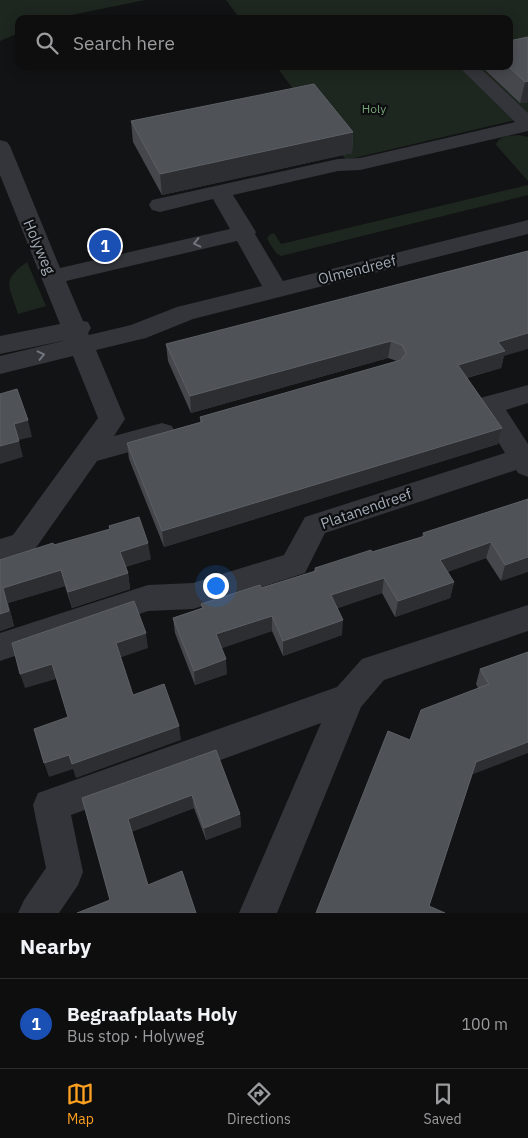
<!DOCTYPE html>
<html lang="en">
<head>
<meta charset="utf-8">
<style>
  body { margin:0; font-family:"IBM Plex Sans",sans-serif; background:#1c1c1d; color:#f1f3f6 }
  .you { position:absolute; left:215px; top:585px; width:18px; height:18px; margin:-12px; border:4px solid #fff; border-radius:50%; background:#1a73e8; box-shadow:0 0 0 8px #1a73e833 }
  .badge { display:grid; place-items:center; width:32px; height:32px; border-radius:50%; background:#ffa120; color:#fff; font-size:16px; font-weight:700 }
  .pin { position:absolute; translate:-50% -50%; border:2px solid #fff; box-shadow:0 1px 5px #0006 }
  .list { margin:0; padding:0; list-style:none }
  h2 { display:flex; justify-content:space-between; align-items:center; height:65px; margin:0; padding:0 20px; font-size:21px }
  h2 small { font-size:16px; font-weight:400; color:#9b9c9e }
  .list li { display:grid; grid-template-columns:32px 1fr auto; gap:15px; align-items:center; box-sizing:border-box; height:90px; padding:0 20px; border-top:1px solid #2e2e2f }
  .list b { display:block; font-size:19px; white-space:nowrap }
  .list p { margin:0; font-size:16px; white-space:nowrap; color:#9b9c9e }
  .list em { font-size:16px; font-style:normal; color:#9b9c9e }
  .icon { flex:none; width:28px; height:28px; fill:none; stroke:currentColor; stroke-width:2; stroke-linecap:round; stroke-linejoin:round }
  .map { position:relative; flex:none; width:528px; height:913px; overflow:hidden }
  .search { position:absolute; background:#0e0e0f; box-shadow:0 2px 12px #0003; left:15px; right:15px; top:15px; height:55px; display:flex; align-items:center; gap:12px; box-sizing:border-box; padding:0 18px; border-radius:10px; color:#9b9c9e; font-size:19px }
  .sheet { height:155px; background:#0e0e0f }
  nav { display:flex; justify-content:space-around; align-items:center; box-sizing:border-box; height:70px; border-top:1px solid #2e2e2f; background:#0e0e0f; font-size:14px; color:#9b9c9e }
  nav a { display:grid; justify-items:center; gap:2px }
  nav .on { color:#ffa120 }
  .map>svg:first-child { display:block }
</style>
</head>
<body>
<div class="map">
<svg width="528" height="913" viewBox="0 0 528 913">
  <rect width="100%" height="100%" fill="#121314"/>
  <g fill="#1e271f">
    <path d="M0,0h145l-93,19h-33v14l-19,8z"/>
    <path d="M226,0h302v124l-13,-4 -169,40 -70,-94h233v-47h-269z"/>
    <path d="M518,135l10,2v44l-32,-36c2,-9 13,-9 22,-10z"/>
    <path d="M528,185v10l-247,61 -5,-3 -9,-14 2,-4 5,-2 7,11z"/>
    <path d="M27,262l19,44 -28,8c-8,-28 -18,-33 9,-52z"/>
  </g>
  <g fill="none" stroke-linecap="round" stroke-linejoin="round">
    <g fill="#33353a" fill-rule="evenodd">
      <path d="M458,66h20l50,47v18l-168,39 -22,1 -105,24 23,37 -1,2 28,47 245,-61v14l-335,85 -47,19 -50,12 29,69 -11,17 48,-13 10,3 3,7 -3,7 -75,21 -64,91 -33,11v-24l13,-4 85,-117 -25,-62 -73,18v-18l67,-16 -67,14v-18l60,-12 -60,-149v-35l7,2 3,4 50,122 170,-39 -17,-30 -53,13 -8,-2 -3,-5 3,-5 186,-41 22,-1 155,-36zM237,241l25,45 -85,21 -46,18 -42,10 -1,-2 3,-5 -3,-6 -5,-1 -17,-40z"/>
      <path d="M528,385v18l-22,7 22,34v33l-10,-4 -2,-3 -191,63 -20,40 -112,36 -45,2 -148,50v-28l148,-48 45,-2 91,-28 21,-38 200,-64 -29,-48 4,-7z"/>
      <path d="M528,605v26l-144,49 -23,27 -84,206h-38l82,-190 -250,92 12,57 -5,13 -19,28h-41l6,-13 22,-32 -13,-63 5,-12 299,-106 25,-28z"/>
    </g>
  </g>
  <g fill="#45474c">
    <path d="M528,37v65l-8,1 -38,-36 27,-1z"/>
    <path d="M131,121l222,11 -1,21 -190,42 -29,-53z"/>
    <path d="M528,251l-27,117 -34,10 35,50 -4,16 -334,103 -35,-88 -2,-16 73,-21v-5l197,-56 -9,-3 -197,55 -23,-52 -2,-17z"/>
    <path d="M528,499l-27,82 -15,-23 -39,14 7,10 -4,16 -55,19 -13,-24 -45,15 5,27 -59,21 -11,-25 -51,17 6,26 -32,11 -20,-52 -2,-15 29,-10 -1,-4 60,-16 53,-17 1,-3 57,-16 50,-15 1,-4z"/>
    <path d="M54,545l97,14 -26,8 3,6 2,16 -58,19 -7,-22 -57,17 6,23 -14,5v-71z"/>
    <path d="M528,652l-56,123 -43,131 -113,7 94,-173 68,-52 -2,-4 4,-15z"/>
    <path d="M216,750l24,64 1,13 -35,13 -12,-32 -63,24 17,53 -38,15 -28,-102z"/>
  </g>
  <g fill="#2c2e31">
    <path d="M528,81v21l-8,1 5,-21z"/>
    <path d="M353,132l-1,21 -190,42 -2,-21z"/>
    <path d="M528,333v16l-24,7 -3,12 -46,13 3,-16 40,-23z"/>
    <path d="M391,341l-3,17 -197,55 -1,-17z"/>
    <path d="M28,420l4,17 -14,3 -4,-16z"/>
    <path d="M502,428l-4,16 -334,103 -2,-16z"/>
    <path d="M19,441l4,16 -23,7v-18z"/>
    <path d="M491,542l-5,16 -49,18 3,-16z"/>
    <path d="M148,543l3,16 -28,9 -3,-16z"/>
    <path d="M528,557v15l-27,9 4,-16z"/>
    <path d="M61,570l4,16 -57,17 6,23 -14,5v-17l3,-26z"/>
    <path d="M128,573l2,16 -58,19 -4,-16z"/>
    <path d="M384,578l-2,15 -52,18 1,-16z"/>
    <path d="M454,582l-4,16 -55,19 3,-16z"/>
    <path d="M272,616v15l-55,19 -1,-16z"/>
    <path d="M343,620l-1,15 -59,21v-15z"/>
    <path d="M146,633l2,15 -29,10 -3,-15z"/>
    <path d="M226,659l1,15 -32,11 -1,-14z"/>
    <path d="M52,664l4,15 -31,9 -5,-14z"/>
    <path d="M179,726l2,14 -105,38 -3,-9 -24,8 -5,-14 25,-8z"/>
    <path d="M528,742v11l-57,22 5,-13z"/>
    <path d="M192,795l2,13 -63,24 -3,-13z"/>
    <path d="M240,814l1,13 -35,13 -2,-12z"/>
  </g>
  <g fill="#4f5257" stroke="#5c6066">
    <path d="M528,37v44l-3,1 -17,-16h1v-25z"/>
    <path d="M314,84l39,48 -193,42 -29,-53z"/>
    <path d="M528,251v82l-30,9 7,9 -47,14 44,63 -340,103 -35,-88 75,-21 -2,-5 201,-57 5,-7 -4,-8 -11,-4 -201,55 -24,-52z"/>
    <path d="M17,389l11,31 -14,4 5,17 -19,5v-52z"/>
    <path d="M528,499v58l-23,8 -14,-23 -51,18 14,22 -56,19 -14,-23 -53,17 12,25 -60,21 -11,-25 -56,18 10,25 -32,12 -21,-53 30,-10 -2,-4 59,-19 1,3 55,-17 -1,-3 56,-18 1,2 53,-16 -2,-3z"/>
    <path d="M139,517l9,26 -28,9 8,21 -60,19 -7,-22 -58,18 6,23 -9,3v-54l53,-17 1,2 56,-16 -1,-3z"/>
    <path d="M134,601l12,32 -30,10 17,52 31,-11 15,42 -107,38 -3,-9 -25,8 -10,-34 34,-12 -16,-53 -32,10 -8,-31z"/>
    <path d="M528,652v90l-52,20 -47,144 16,7h-129l72,-182 22,9 11,-30 68,-26 -9,-15z"/>
    <path d="M216,750l24,64 -36,14 -12,-33 -64,24 20,66 34,-14 14,42h-119l33,-13 -28,-102z"/>
  </g>
  <defs><path id="oneway-chevron" d="M-2-3.5L2.5 0L-2 3.5" fill="none" stroke-width="1.6" stroke-linecap="round" stroke-linejoin="round" transform="scale(1.25)"/></defs>
  <g stroke="#70757e">
    <use href="#oneway-chevron" transform="translate(197 243) rotate(167)"/>
    <use href="#oneway-chevron" transform="translate(41 355) rotate(-13)"/>
  </g>
  <g text-anchor="middle" stroke-width="4.5" stroke-linejoin="round" paint-order="stroke">
    <g font-size="12" fill="#78a377" stroke="#0d0e0f">
      <text x="374" y="113">Holy</text>
    </g>
    <g font-size="15" fill="#a2aab6" stroke="#0d0e0f">
      <text transform="translate(39 247) rotate(67)" y="5">Holyweg</text>
      <text transform="translate(357 270) rotate(-14)" y="5">Olmendreef</text>
      <text transform="translate(366 509) rotate(-19)" y="5">Platanendreef</text>
    </g>
  </g>
</svg>
<div class="you"></div>
<div class="pin badge" style="left:105px;top:246px;background:#1a4fb4">1</div>
<div class="search"><svg class="icon" aria-label="search" viewBox="0 0 24 24"><circle cx="10" cy="10" r="6"/><path d="M15 15l6 6"/></svg>Search here</div>
</div>
<section class="sheet">
<h2>Nearby<small></small></h2>
<ul class="list">
<li><span class="badge" style="background:#1a4fb4">1</span><div><b>Begraafplaats Holy</b><p>Bus stop · Holyweg</p></div><em>100 m</em></li>
</ul>
</section>
<nav>
<a class="on"><svg class="icon" aria-label="map" viewBox="0 0 24 24"><path d="M3 6l6-2 6 2 6-2v14l-6 2-6-2-6 2zM9 4v14M15 6v14"/></svg>Map</a>
<a><svg class="icon" aria-label="directions" viewBox="0 0 24 24"><path d="M12 3l9 9-9 9-9-9zM9 14v-3h6M13 9l2 2-2 2"/></svg>Directions</a>
<a><svg class="icon" aria-label="saved" viewBox="0 0 24 24"><path d="M7 4h10v16l-5-4-5 4z"/></svg>Saved</a>
</nav>
</body>
</html>
